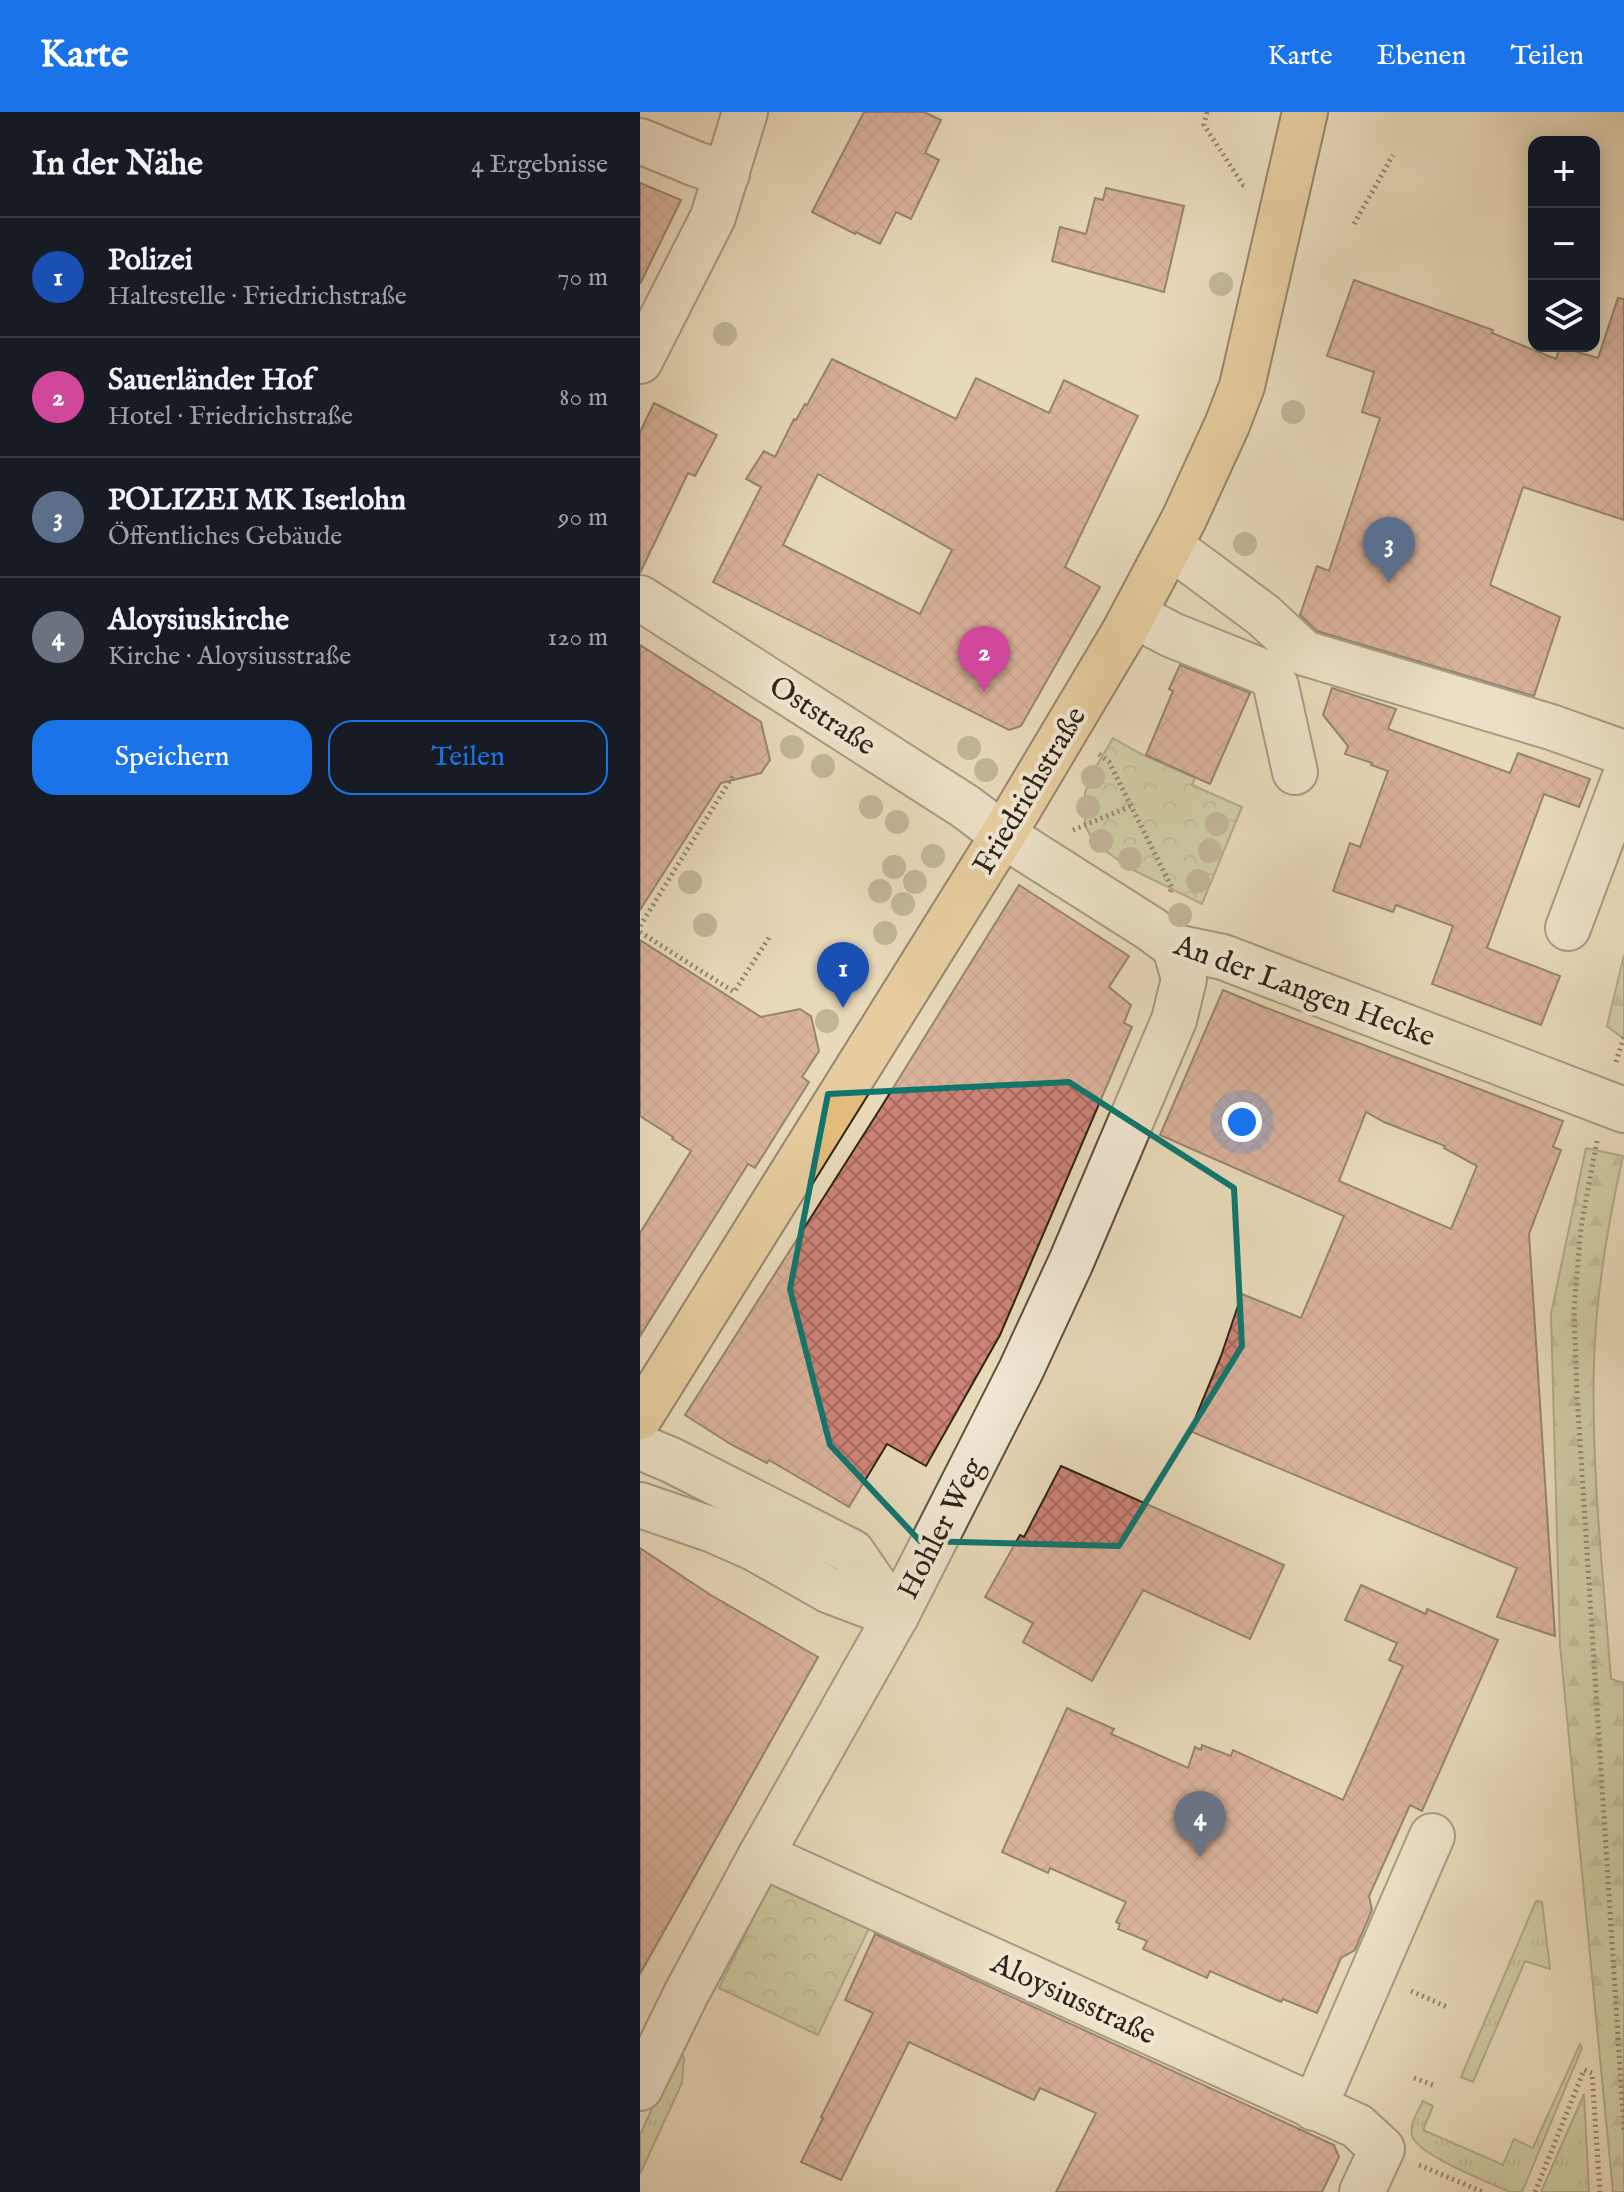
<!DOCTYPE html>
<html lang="de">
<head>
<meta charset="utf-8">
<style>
  body { margin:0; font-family:"IM FELL English",serif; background:#242831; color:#f1f3f6 }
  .controls { position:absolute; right:24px; top:24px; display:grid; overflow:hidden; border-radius:16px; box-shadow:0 4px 20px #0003 }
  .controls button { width:72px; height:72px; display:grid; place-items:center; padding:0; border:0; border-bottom:2px solid #363941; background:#171b24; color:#f1f3f6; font:40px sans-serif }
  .you { position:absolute; left:602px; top:1010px; width:28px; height:28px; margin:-20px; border:6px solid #fff; border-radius:50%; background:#1a73e8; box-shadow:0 0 0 12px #1a73e833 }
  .badge { display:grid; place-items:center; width:52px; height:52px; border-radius:50%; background:#1a73e8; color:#fff; font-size:26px; font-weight:700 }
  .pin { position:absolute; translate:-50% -66px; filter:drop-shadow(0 2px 4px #0008) }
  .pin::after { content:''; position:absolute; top:42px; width:28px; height:24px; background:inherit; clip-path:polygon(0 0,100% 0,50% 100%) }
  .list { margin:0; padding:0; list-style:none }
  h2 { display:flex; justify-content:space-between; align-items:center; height:104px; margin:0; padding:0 32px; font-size:34px }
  h2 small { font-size:26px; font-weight:400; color:#9ea1a6 }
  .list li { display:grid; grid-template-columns:52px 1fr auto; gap:24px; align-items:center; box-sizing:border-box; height:120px; padding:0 32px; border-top:2px solid #363941 }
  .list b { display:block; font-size:30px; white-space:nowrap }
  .list p { margin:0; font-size:26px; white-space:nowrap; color:#9ea1a6 }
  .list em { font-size:26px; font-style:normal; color:#9ea1a6 }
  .actions { display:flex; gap:16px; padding:24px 32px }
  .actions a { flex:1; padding:18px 0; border:2px solid #1a73e8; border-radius:24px; text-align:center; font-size:28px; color:#1a73e8 }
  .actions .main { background:#1a73e8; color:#fff }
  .icon { flex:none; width:44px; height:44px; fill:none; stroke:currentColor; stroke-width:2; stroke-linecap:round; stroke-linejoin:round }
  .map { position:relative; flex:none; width:984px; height:2080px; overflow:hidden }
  header { display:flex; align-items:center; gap:48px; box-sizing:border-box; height:112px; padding:0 40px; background:#1a73e8; color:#fff }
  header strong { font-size:38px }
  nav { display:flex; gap:44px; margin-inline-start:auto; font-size:28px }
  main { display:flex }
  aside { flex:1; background:#171b24 }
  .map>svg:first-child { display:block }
</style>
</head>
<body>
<header>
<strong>Karte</strong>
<nav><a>Karte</a><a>Ebenen</a><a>Teilen</a></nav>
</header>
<main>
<aside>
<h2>In der Nähe<small>4 Ergebnisse</small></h2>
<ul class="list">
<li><span class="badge" style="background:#1a4fb4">1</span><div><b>Polizei</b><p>Haltestelle · Friedrichstraße</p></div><em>70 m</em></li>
<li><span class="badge" style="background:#d1479c">2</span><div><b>Sauerländer Hof</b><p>Hotel · Friedrichstraße</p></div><em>80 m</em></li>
<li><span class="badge" style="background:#5c6f8a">3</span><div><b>POLIZEI MK Iserlohn</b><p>Öffentliches Gebäude</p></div><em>90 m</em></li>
<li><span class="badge" style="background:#6b7280">4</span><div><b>Aloysiuskirche</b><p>Kirche · Aloysiusstraße</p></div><em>120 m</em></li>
</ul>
<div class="actions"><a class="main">Speichern</a><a>Teilen</a></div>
</aside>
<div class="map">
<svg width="984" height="2080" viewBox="0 0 984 2080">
  <defs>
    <pattern id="grass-tufts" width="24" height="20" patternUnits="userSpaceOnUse" patternTransform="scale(2)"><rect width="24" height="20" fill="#b6bf8f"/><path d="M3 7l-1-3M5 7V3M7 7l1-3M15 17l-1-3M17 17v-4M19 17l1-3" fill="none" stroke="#949b74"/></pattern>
    <pattern id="forest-firs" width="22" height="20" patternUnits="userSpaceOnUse" patternTransform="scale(2)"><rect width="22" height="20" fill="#b6bf8f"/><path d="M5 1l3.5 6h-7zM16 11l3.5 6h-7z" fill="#949b74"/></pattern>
    <pattern id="park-crowns" width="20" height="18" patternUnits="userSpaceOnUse" patternTransform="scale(2)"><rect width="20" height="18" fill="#b6bf8f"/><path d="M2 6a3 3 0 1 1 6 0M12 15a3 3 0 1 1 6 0" fill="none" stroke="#949b74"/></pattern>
    <pattern id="building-cross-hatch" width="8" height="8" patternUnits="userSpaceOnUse" patternTransform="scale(2)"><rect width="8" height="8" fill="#cd8377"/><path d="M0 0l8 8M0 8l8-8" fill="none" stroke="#a76b61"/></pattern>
  </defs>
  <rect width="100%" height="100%" fill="#e8d9b9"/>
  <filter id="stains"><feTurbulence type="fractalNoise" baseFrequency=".0025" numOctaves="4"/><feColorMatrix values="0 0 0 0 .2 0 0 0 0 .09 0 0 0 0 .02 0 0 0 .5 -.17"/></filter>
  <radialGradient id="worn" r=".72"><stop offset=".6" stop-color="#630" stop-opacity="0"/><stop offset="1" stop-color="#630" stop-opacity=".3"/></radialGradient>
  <g fill="url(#grass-tufts)" stroke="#727153" stroke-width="2">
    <path d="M896,1789l6,1 8,67 -25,-8 -52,121 -12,-5z"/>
    <path d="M940,1932l2,4 -60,144h-12c-20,-9 -92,-37 -98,-56 -3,-11 6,-25 11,-35l10,5 -10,24 80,35 11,-26 19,9z"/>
    <path d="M39,1937l5,9 -2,25 -42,91v-39z"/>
    <path d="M944,1982l5,98h-48z"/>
  </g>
  <g fill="url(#forest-firs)" stroke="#727153" stroke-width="2">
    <path d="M984,843v84l-17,-13z"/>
    <path d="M946,1036l37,8c-15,67 -27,136 -29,205 -3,106 9,213 17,318l13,4v509h-11l-53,-547 -9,-331z"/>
  </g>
  <g fill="url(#park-crowns)" stroke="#727153" stroke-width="2">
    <path d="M473,626l30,17 52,23 -3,7 50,22 -40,97 -71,-35 -37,-26 -9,-18v-32l6,-18z"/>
    <path d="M132,1767l98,47 -52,109 -99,-47z"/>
  </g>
  <g fill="url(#building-cross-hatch)" stroke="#2e2317" stroke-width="2" fill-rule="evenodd">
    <path d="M224,0h60l17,8 -16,33 14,7 -28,59 -15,-7 -16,32 -24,-12 -1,2 -43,-22z"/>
    <path d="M0,71l41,17 -41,84z"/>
    <path d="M466,76l78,18 -20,86 -112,-31 8,-34 26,7 9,-36 8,2z"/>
    <path d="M714,168l139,50 -1,3 64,26 4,-12 38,11 20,-60 6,1v221l-101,-33 -33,98 70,32 -26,79 -217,-65 -17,-16 17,-49 12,5 51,-153 -18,-6 12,-40 -47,-16z"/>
    <path d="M192,247l124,60 20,-41 73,35 15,-33 74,36 -73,151 35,20 -79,139 -12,4 -296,-148 48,-95 -15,-8 18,-28 11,6 19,-38 2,1 9,-16 2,1zM178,362l134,76 -32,64 -137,-69z"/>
    <path d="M14,291l63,32 -22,41 -7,-3 -48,100v-141z"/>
    <path d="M0,533l121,77 9,38 -9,13 -40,10 -81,127z"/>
    <path d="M540,553l70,28 -40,91 -64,-29 27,-64 -4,-2z"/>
    <path d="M692,576l64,21 -8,20 122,44 8,-20 72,26 -11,28 -35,-13 -57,154 73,28 -19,49 -109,-41 21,-58 -57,-21 -3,7 -60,-21 17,-48 10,4 28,-76 -17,-6 1,-2 -27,-9 3,-8 -25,-31z"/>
    <path d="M379,773l110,71 -20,31 22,18 -7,18 8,4 -132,308 -74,131 -39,-22 -38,63 -80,-47 -2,3 -35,-18 -47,-30 195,-306z"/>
    <path d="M0,828l121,77 39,-8 11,7 8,35 -17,26 7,5 -54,86 -7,-4 -108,172v-103l51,-82 -19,-12 1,-2 -33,-21z"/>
    <path d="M583,878l41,17 299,114 -10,26 8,3 -32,84 26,402 -58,-19 20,-49 -327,-137 31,-75 21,-62 59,24 43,-102 -184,-81zM726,1000l18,10 61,24 -1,2 33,18 -26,63 -112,-48z"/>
    <path d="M421,1354l223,99 -34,74 -107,-49 -51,91 -69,-39 10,-19 -48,-26 35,-62 4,2z"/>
    <path d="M0,1436l69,46 109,63 -178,317z"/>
    <path d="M721,1473l65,29 1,-5 71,31 -76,171 -12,-6 -41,91 3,14 -17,40 -14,8 -24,55 -34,-14 -2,3 -71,-31 -3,7 -64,-29 4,-8 -29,-12 2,-5 -4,-2 10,-20 -76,-34 -2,5 -46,-21 65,-144 47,21 -3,5 77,34 7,-21 6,3 1,-5 29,11 2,-6 110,50 60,-134 -14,-6 8,-17 -52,-23z"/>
    <path d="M235,1822l459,211 5,12 -17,35h-266l40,-79 -56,-25 -6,12 -125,-58 -68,138 -40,-18 22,-44 -2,-1 52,-104 -28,-13z"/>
  </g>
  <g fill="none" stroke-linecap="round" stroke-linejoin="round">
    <defs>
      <g id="minor">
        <path d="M0,29l56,23 31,10"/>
        <path d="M0,249l73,-144 32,-105"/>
        <path d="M530,434l93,69 41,38 247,74 73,26"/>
        <path d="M0,486l326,209 37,28 148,94 24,18 48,10 401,153"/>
        <path d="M494,503l38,20 97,39 7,12 19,86"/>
        <path d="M928,816l56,-149"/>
        <path d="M0,1335l31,13 181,92 44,64"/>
        <path d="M0,1393l73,25 41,18 76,43 66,25"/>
        <path d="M121,1743l596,271 25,23 -20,43"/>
        <path d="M0,1976l46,-94 75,-139 135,-239 125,-246 50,-108 103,-242 10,-41 -9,-32"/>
        <path d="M674,1996l118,-272"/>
      </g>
      <path id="major" d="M0,1305l363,-582 121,-203 60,-113 43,-94 15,-39 63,-274"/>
    </defs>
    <use href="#minor" stroke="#5c5040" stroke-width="48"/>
    <use href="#major" stroke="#2e2317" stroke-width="48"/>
    <g stroke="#2e2317" stroke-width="5" stroke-dasharray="2 4" stroke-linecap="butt">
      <path d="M567,0l-3,13 39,60 3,1"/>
      <path d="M714,112l39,-69"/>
      <path d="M459,642l10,8 63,126 -2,4"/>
      <path d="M433,718l58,-24"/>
      <path d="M0,814l94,-152"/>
      <path d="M0,820l94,60 36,-56"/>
      <path d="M976,950l8,-26"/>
      <path d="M957,1029l-16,86 -7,82 3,86 47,735"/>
      <path d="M771,1879l36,16"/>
      <path d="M774,1966l22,8"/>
      <path d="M779,2053l64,27"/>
      <path d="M895,2080l49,-122 8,3 8,119"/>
    </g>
    <use href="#minor" stroke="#f0e6d2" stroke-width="44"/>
    <use href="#major" stroke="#e4bc7c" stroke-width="44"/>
  </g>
  <g fill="#948a70">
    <circle cx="581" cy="172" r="12"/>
    <circle cx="85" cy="222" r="12"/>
    <circle cx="653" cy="300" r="12"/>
    <circle cx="605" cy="432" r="12"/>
    <circle cx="152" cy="635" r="12"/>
    <circle cx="329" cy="636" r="12"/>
    <circle cx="183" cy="654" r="12"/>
    <circle cx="346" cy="658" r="12"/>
    <circle cx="453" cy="665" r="12"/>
    <circle cx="231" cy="695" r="12"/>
    <circle cx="448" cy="695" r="12"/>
    <circle cx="257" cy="710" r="12"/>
    <circle cx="577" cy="712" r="12"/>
    <circle cx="461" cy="729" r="12"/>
    <circle cx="570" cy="739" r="12"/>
    <circle cx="293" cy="744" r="12"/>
    <circle cx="490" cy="747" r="12"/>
    <circle cx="254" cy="755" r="12"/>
    <circle cx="558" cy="769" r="12"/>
    <circle cx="50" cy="770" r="12"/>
    <circle cx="275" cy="770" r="12"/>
    <circle cx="240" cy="779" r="12"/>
    <circle cx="263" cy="792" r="12"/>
    <circle cx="540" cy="803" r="12"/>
    <circle cx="65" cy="813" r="12"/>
    <circle cx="245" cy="821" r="12"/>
    <circle cx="215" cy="863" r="12"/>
    <circle cx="187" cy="909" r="12"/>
  </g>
  <path d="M0 0H984V2080H0ZM429,970l165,106 8,158 -123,200 -199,-5 -90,-96 -40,-156 38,-195z" fill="#e8d9b9" fill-opacity=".55" fill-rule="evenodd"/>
  <path fill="none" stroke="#0f766e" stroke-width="6" stroke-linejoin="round" d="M429,970l165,106 8,158 -123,200 -199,-5 -90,-96 -40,-156 38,-195z"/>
  <g text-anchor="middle" stroke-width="8" stroke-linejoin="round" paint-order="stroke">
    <g font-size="30" fill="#2e2317" stroke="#f0e6d2">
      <text transform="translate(183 603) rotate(33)" y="10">Oststraße</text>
      <text transform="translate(389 678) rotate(-59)" y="10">Friedrichstraße</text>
      <text transform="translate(665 878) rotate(20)" y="10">An der Langen Hecke</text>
      <text transform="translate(300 1416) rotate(-63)" y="10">Hohler Weg</text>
      <text transform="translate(434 1886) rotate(25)" y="10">Aloysiusstraße</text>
    </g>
  </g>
  <rect width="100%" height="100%" filter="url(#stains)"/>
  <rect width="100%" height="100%" fill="url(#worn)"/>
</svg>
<div class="controls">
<button>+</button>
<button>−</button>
<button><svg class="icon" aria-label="layers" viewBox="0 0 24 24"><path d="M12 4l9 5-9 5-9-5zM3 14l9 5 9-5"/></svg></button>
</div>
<div class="you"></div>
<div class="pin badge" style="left:203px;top:896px;background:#1a4fb4">1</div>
<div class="pin badge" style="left:344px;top:580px;background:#d1479c">2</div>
<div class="pin badge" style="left:749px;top:471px;background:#5c6f8a">3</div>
<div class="pin badge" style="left:560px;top:1745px;background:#6b7280">4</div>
</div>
</main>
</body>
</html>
